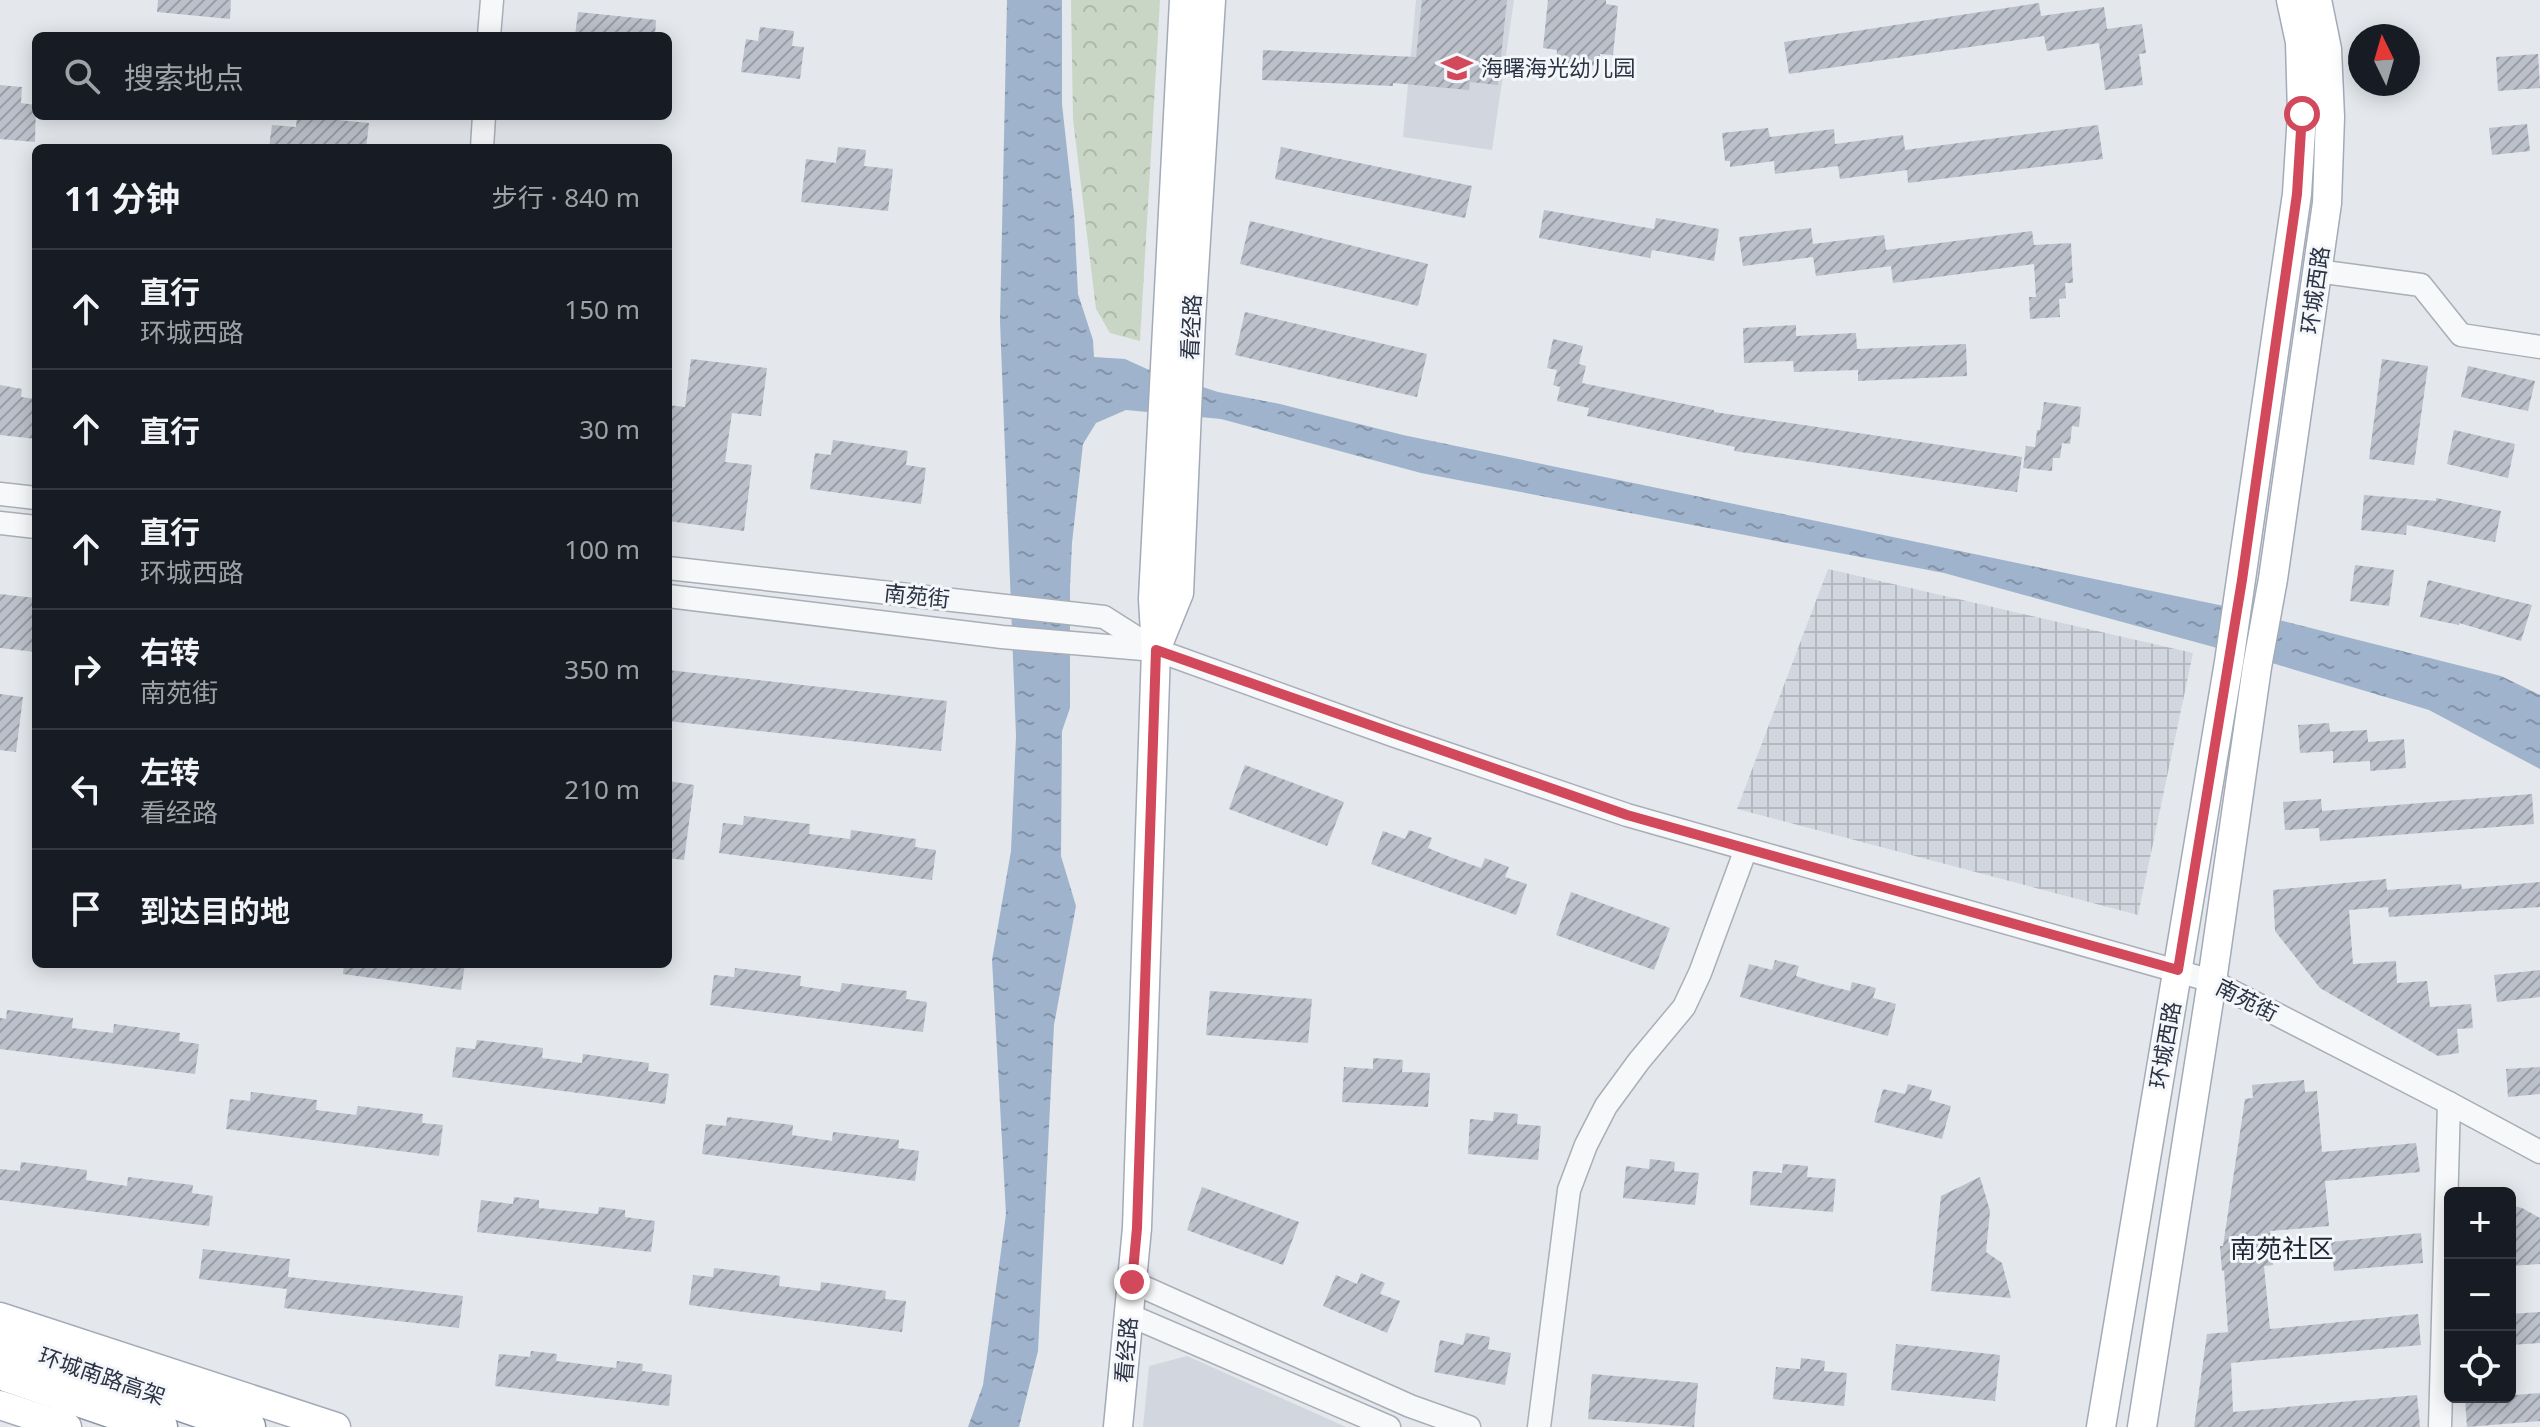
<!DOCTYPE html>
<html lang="zh">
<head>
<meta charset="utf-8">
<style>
  body { margin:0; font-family:"Noto Sans","Noto Sans SC",sans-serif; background:#242831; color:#f1f3f6 }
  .controls { position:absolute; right:24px; bottom:24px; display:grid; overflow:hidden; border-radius:12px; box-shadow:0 4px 20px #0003 }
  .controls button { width:72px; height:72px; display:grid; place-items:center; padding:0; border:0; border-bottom:2px solid #363941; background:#171b24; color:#f1f3f6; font:40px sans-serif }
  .compass { position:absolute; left:2348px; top:24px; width:72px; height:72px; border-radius:50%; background:#171b24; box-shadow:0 4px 20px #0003; rotate:355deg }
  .stop { position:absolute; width:24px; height:24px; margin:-18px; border:6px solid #d1495b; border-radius:50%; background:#fff }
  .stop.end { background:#d1495b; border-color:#fff; box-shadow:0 2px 8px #0008 }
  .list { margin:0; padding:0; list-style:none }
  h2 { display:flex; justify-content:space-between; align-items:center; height:104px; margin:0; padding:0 32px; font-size:34px }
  h2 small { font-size:26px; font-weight:400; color:#9ea1a6 }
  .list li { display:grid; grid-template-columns:52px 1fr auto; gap:24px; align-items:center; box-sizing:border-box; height:120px; padding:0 32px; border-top:2px solid #363941 }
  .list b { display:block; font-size:30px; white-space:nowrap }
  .list p { margin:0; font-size:26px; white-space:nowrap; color:#9ea1a6 }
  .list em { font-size:26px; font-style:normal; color:#9ea1a6 }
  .icon { flex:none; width:44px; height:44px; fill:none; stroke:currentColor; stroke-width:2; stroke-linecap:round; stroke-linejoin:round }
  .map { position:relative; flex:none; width:2540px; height:1427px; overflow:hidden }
  .search { position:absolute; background:#171b24; box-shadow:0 4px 20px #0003; left:32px; top:32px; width:640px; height:88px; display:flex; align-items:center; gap:20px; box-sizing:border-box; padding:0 28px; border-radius:12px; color:#9ea1a6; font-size:30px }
  .panel { position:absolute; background:#171b24; box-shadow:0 4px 20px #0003; left:32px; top:144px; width:640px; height:824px; border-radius:12px }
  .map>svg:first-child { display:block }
</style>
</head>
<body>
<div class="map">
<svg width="2540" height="1427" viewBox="0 0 2540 1427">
  <defs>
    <pattern id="industrial-grid" width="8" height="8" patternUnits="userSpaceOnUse" patternTransform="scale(2)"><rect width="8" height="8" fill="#d2d6de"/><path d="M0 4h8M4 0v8" fill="none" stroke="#b4b8c0"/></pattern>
    <pattern id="park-crowns" width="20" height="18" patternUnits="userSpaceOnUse" patternTransform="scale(2)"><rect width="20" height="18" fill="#c9d6c5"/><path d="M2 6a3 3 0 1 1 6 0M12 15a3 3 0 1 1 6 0" fill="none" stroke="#adb8ab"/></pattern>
    <pattern id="water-ripples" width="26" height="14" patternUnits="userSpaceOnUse" patternTransform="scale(2)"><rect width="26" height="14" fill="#9fb4cc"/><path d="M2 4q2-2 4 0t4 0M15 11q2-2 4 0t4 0" fill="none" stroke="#8293a7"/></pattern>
    <pattern id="building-hatch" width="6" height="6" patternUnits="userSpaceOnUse" patternTransform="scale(2)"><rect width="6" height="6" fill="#bbc0ca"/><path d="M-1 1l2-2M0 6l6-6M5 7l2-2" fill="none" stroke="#989da6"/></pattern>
  </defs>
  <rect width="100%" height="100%" fill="#e4e7ec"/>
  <g fill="#d2d6de">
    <path d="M1416,0h98l-22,150 -89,-13z"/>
    <path d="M1187,1356l159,71h-203l6,-61z"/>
  </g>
  <path fill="url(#industrial-grid)" d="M1828,569l365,84 -55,262 -401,-106z"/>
  <path fill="url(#park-crowns)" d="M1071,0h89l-20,341 -30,-8 -14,-24 -23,-190z"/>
  <path fill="url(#water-ripples)" d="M1007,0h55v104l12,109 4,81 15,46 1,17 31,2 22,10 71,23 62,12 123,31 821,171 277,70 39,19v74l-111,-59 -157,-47 -328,-90 -523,-100 -200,-54 -95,-9 -30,13 -13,21 -11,99 -2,44v121l-8,23 -1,125 15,50 -22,119 -16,326 -19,76h-51l15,-42 23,-171 -14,-254 19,-109 5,-115 -16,-415z"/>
  <g fill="url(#building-hatch)">
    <path d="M158,0h73l-1,19 -73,-7z"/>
    <path d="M1422,0h85l-9,85 -28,-3 -1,8 -76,-7v3l-131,-6 1,-30 153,7z"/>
    <path d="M1548,0h58v4l12,2 -5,49 -13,-1 -1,12 -43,-4 1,-12 -14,-2z"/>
    <path d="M2039,3l2,13 63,-9 3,22 35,-5 4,29 -7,1 4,31 -38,5 -6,-47 -52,8 -3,-15 -255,38 -5,-32z"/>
    <path d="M578,12l78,8 -1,16h-80z"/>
    <path d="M760,27l34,4 -2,15 12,1 -4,32 -59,-7 5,-33 12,2z"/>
    <path d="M2538,54l2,34 -42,3 -2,-34z"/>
    <path d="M0,85l22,2 -1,16 15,2 -1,37 -35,-3z"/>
    <path d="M297,116l72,7 -3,25h-97l3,-23 24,2z"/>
    <path d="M2527,124l3,27 -38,4 -3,-27z"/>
    <path d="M2098,125l5,34 -195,24 -1,-13 -67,9 -2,-13 -63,8 -1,-13 -44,6v-6h-5l-3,-28 46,-5 2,9 64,-8 1,15 68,-9 2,15z"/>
    <path d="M838,147l28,3 -2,16 29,3 -5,42 -87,-9 5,-43 30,4z"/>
    <path d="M1281,147l191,39 -7,32 -190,-39z"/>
    <path d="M1544,210l110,19 2,-11 63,11 -5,32 -62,-11 -2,8 -111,-20z"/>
    <path d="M1250,221l178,43 -10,42 -178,-42z"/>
    <path d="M1811,228l2,16 71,-9 2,15 146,-19 2,14 37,-2 2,40h-8l1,15 -7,1 1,18 -30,2 -1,-22h7l-2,-33 -141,19 -2,-17 -75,10 -3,-19 -70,9 -4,-29z"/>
    <path d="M1245,312l182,42 -10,43 -182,-42z"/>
    <path d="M1796,325v11l60,-3 1,16 109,-5 1,32 -109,5v-11l-64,2 -1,-11 -49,2 -1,-35z"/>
    <path d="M1553,339l30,7 -4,18 7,2 -4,17 132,27v2l308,45 -5,35 -283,-41 1,-4 -148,-31 2,-8 -32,-7 3,-14 -7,-2 4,-15 -10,-2z"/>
    <path d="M691,359l76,9 -6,48 -29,-3 -7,49 27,3 -8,66 -76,-10v-116l17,2z"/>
    <path d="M2382,359l46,7 -14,99 -45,-6z"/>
    <path d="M2468,366l67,15 -7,30 -67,-14z"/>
    <path d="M0,385l22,4 -1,8 15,2v40l-36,-4z"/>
    <path d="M2044,402l37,5 -2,20 -7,-1 -2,18 -8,-1 -2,15h-7l-1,13 -29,-3 3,-22 9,1 2,-17h3z"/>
    <path d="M2454,430l61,14 -7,34 -61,-14z"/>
    <path d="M833,440l75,11 -2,14 20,3 -5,36 -111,-15 5,-36 16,2z"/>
    <path d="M2364,495l72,6v-3l65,13 -6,31 -88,-17 -1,10 -45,-5z"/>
    <path d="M2355,565l39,5 -5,36 -39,-5z"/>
    <path d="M2428,580l104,25 -11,36 -62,-18v2l-39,-8z"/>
    <path d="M0,594l36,4v54l-36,-4z"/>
    <path d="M668,670l279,31 -6,50 -273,-30z"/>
    <path d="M0,694l23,3 -7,55 -16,-2z"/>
    <path d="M2329,723l1,9 37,-2 1,12 36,-3 2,29 -36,3v-10l-37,2v-12l-33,2 -2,-28z"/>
    <path d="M1245,765l99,37 -17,44 -98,-37z"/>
    <path d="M668,781l26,4 -10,75 -16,-2z"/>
    <path d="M2532,794l2,30 -214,17 -1,-13 -34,2 -2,-28 38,-3 1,12z"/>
    <path d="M744,816l66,8 -1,10 41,5 1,-9 65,9 -1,8 21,3 -4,30 -213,-27 4,-30 20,2z"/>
    <path d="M1409,830l23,8 -4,10 22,9 31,11 4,-10 24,9 -4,10 22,7 -11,31 -145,-51 12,-33 22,8z"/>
    <path d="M2386,879l1,11 74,-6 1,5 78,-7v25l-151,10 -1,-10 -39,3 4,54 43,-3 1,22 30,-2 3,26 41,-3 2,24 -16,1 2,24 -21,3 -118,-68 -45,-57 -2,-41z"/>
    <path d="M1571,892l99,36 -16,42 -98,-35z"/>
    <path d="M1775,960l24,6 -3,10 22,7 32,8 2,-9 24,6 -3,10 23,6 -8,32 -148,-39 9,-33 23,6z"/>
    <path d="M344,964h121l-4,26 -118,-16z"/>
    <path d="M735,968l66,8 -1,10 40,6 2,-9 65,8 -1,8 21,3 -4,30 -213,-27 4,-30 20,2z"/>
    <path d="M2540,970v27l-43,5 -3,-27z"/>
    <path d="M1210,991l102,8 -4,44 -102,-8z"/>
    <path d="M7,1010l66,8 -1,10 41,5 1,-9 66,9 -1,8 20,3 -4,30 -195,-25v-31l6,1z"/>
    <path d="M477,1040l66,8 -1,10 40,5 1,-9 66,9 -1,8 21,3 -4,30 -213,-27 4,-30 19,2z"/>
    <path d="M1373,1058l30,2 -1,12 28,1 -2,34 -86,-5 2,-35 29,2z"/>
    <path d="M2540,1067v27l-32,3 -2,-28z"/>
    <path d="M2304,1080l1,12 12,-1 5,61 94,-9 4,29 -95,9 4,45 -59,5 3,34 -9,1 6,63 148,-15 3,31 -190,18 2,49 184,-17 3,32h-226l13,-93 21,-2 -4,-62 -2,1 -2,-25h3l22,-147 8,-1 -1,-13z"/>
    <path d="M1908,1084l24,6 -3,10 22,6 -9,33 -68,-17 9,-33 22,5z"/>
    <path d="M251,1092l66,8 -1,10 40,5 2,-9 65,8 -1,9 21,2 -4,31 -213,-27 4,-30 20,2z"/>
    <path d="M1494,1112l24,2 -1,10 24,2 -3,34 -70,-6 2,-35 23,2z"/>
    <path d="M727,1117l66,8 -1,10 40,6 1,-9 66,8 -1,8 21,3 -4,30 -213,-27 4,-30 20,2z"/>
    <path d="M1650,1159l25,3 -1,9 25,2 -4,32 -72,-7 3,-32 23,3z"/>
    <path d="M21,1162l66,8 -1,10 41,6 1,-9 65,8 -1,8 21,3 -4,30 -209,-26v-31l20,2z"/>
    <path d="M1783,1164l25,2 -1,11 29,2 -3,33 -83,-7 3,-34 29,2z"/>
    <path d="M1980,1177l10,34 -4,41 16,11 9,35 -80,-7 10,-95z"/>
    <path d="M1202,1187l97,35 -16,43 -96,-35z"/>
    <path d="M514,1197l25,3v8l59,6 1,-7 26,3v7l30,4 -4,31 -174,-20 4,-32 32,4z"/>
    <path d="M2510,1205l12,3 18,10v46l-30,2z"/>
    <path d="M2421,1233l2,30 -89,8 -3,-29z"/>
    <path d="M203,1249l87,10 -2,18 175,19 -4,32 -175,-20 3,-19 -88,-10z"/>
    <path d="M714,1268l66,8 -1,10 41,5 1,-9 65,9 -1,8 21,2 -4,31 -213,-27 4,-30 20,2z"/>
    <path d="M1361,1273l24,10 -5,11 20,7 -13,32 -64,-27 13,-31 21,9z"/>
    <path d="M2540,1312v31l-30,2v-31z"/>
    <path d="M1466,1333l24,4 -2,12 23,4 -6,32 -71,-13 6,-32 23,5z"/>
    <path d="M1896,1344l104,11 -5,46 -104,-11z"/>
    <path d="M531,1351l26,3 -1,7 60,7 1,-7 26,3 -1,7 30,4 -3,31 -174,-20 4,-32 31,3z"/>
    <path d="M1801,1358l24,3 -1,10 23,2 -3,33 -71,-7 3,-32 24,2z"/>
    <path d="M1592,1374l106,9 -4,44 -106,-8z"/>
    <path d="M2540,1393v28l-73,6 -2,-28z"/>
  </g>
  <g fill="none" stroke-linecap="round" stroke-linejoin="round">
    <defs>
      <g id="minor">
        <path d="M489,36l3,-36"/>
        <path d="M482,148l2,-32"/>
        <path d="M2317,271l104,14 40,50 79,12"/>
        <path d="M0,494l36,4"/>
        <path d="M0,523l36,4"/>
        <path d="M668,568l436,49 52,33 239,86 232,79 585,166 237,122 91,49"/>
        <path d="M668,596l334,41 153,13"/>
        <path d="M1132,1282l278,124 59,21"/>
        <path d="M1129,1315l260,112"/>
        <path d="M1539,1427l30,-237 17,-45 20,-39 33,-45 45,-54 16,-34 46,-124"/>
        <path d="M2440,1427l9,-324"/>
      </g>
      <g id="major">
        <path d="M1159,642l20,-49 12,-274 20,-319"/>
        <path d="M0,1317l336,110"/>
        <path d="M0,1405l67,22"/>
        <path d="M1118,1427l19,-199 19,-578 -3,-51 31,-599"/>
        <path d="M2101,1427l128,-765 68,-468 5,-80 -2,-72 -9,-42"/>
        <path d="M2142,1427l70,-446 45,-314 16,-88 54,-376 3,-86 -3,-68 -10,-49"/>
      </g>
      <g id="highway">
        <path d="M0,1341l248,86"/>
        <path d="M0,1372l160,55"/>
      </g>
    </defs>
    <use href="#minor" stroke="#a9aeb7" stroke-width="25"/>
    <use href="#major" stroke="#a3abb8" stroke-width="31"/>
    <use href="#highway" stroke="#8b94a3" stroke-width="37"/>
    <use href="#minor" stroke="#f7f8fa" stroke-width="22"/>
    <use href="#major" stroke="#fff" stroke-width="28"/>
    <use href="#highway" stroke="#fff" stroke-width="34"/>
  </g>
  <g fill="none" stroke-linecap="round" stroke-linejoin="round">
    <path stroke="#d1495b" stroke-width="10" d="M1132,1282l5,-54 19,-578 471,165 551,155 64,-390 55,-386 5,-80"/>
  </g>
  <defs>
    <symbol id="school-bare" viewBox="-9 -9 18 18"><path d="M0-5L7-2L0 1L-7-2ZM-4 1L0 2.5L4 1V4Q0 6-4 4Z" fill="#d1495b" stroke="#f4f6f9" stroke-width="2.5" paint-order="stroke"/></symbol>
  </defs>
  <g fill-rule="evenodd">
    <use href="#school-bare" x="1435" y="46" width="44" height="44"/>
  </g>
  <g text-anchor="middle" stroke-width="6" stroke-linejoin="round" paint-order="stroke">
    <g font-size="22" fill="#2b3445" stroke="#f4f6f9" text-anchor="start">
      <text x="1481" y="76">海曙海光幼儿园</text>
    </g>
    <g font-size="22" fill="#2b3445" stroke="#f4f6f9">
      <text transform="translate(2315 290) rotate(-82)" y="8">环城西路</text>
      <text transform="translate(1191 327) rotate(-87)" y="8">看经路</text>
      <text transform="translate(917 596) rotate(6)" y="8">南苑街</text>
      <text transform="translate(2247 1000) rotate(27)" y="8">南苑街</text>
      <text transform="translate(2165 1045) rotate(-80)" y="8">环城西路</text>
      <text transform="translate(1126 1350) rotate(-85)" y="8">看经路</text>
      <text transform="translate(102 1376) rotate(19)" y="8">环城南路高架</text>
    </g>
    <g font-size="26" fill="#1d2536" stroke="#f4f6f9">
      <text x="2282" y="1258">南苑社区</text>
    </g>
  </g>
</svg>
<div class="controls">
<button>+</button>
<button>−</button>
<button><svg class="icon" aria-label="locate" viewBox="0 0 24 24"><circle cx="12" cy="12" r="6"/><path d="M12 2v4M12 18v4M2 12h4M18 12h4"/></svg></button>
</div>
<svg class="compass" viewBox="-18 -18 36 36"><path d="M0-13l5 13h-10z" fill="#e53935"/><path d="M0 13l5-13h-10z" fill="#9ea1a6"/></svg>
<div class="stop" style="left:2302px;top:114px"></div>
<div class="stop end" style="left:1132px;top:1282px"></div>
<div class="search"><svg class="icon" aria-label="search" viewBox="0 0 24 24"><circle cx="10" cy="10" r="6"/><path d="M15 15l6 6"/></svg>搜索地点</div>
<section class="panel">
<h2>11 分钟<small>步行 · 840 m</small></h2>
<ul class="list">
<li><svg class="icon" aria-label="ahead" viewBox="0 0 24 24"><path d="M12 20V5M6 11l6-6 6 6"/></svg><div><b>直行</b><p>环城西路</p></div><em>150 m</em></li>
<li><svg class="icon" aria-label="ahead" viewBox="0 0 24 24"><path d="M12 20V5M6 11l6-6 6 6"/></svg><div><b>直行</b></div><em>30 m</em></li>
<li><svg class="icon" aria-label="ahead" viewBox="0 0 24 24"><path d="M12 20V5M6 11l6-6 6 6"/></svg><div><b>直行</b><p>环城西路</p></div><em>100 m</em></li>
<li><svg class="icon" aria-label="right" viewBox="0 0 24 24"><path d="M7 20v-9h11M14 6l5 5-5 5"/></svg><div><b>右转</b><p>南苑街</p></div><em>350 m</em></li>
<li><svg class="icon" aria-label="left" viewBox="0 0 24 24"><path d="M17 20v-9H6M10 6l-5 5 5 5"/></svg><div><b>左转</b><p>看经路</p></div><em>210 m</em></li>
<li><svg class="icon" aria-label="arrive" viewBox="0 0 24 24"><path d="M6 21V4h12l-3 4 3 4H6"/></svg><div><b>到达目的地</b></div></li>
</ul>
</section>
</div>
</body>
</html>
